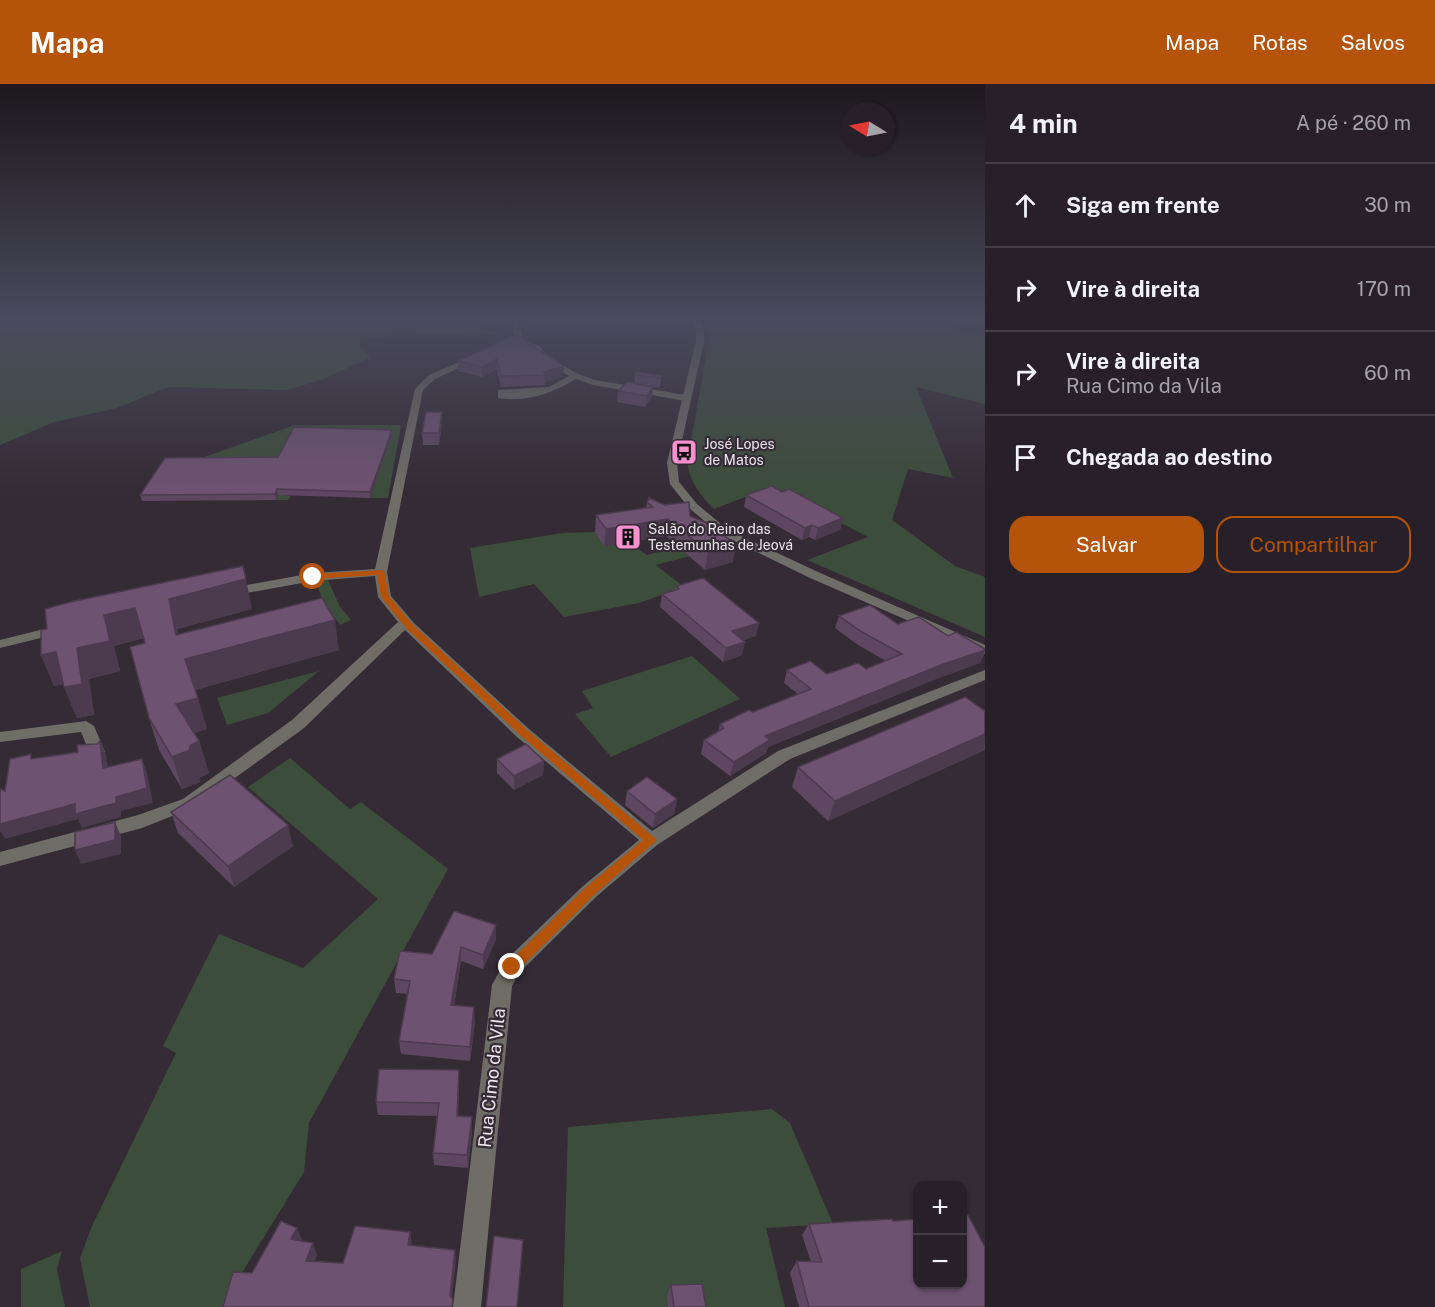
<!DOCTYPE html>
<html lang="pt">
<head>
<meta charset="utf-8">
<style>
  body { margin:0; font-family:"Public Sans",sans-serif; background:#332d34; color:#f1f3f6 }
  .controls { position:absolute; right:18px; bottom:18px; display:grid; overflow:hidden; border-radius:12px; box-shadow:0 2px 4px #0004 }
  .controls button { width:54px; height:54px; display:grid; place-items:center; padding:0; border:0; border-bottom:2px solid #433e45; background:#272028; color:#f1f3f6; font:30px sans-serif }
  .compass { position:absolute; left:841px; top:18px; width:54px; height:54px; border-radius:50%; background:#272028; box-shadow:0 2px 4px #0004; rotate:280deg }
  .stop { position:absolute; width:18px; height:18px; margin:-14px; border:4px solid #b45309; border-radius:50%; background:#fff }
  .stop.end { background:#b45309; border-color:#fff; box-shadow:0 2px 6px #0008 }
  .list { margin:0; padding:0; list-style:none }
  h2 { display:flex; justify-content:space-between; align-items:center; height:78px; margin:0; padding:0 24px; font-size:26px }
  h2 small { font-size:20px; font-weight:400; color:#a4a3a8 }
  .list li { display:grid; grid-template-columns:39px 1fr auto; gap:18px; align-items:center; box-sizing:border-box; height:84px; padding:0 24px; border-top:2px solid #433e45 }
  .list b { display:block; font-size:22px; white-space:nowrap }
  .list p { margin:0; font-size:20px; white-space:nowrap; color:#a4a3a8 }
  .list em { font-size:20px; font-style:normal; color:#a4a3a8 }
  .actions { display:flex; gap:12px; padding:18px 24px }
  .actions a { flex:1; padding:14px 0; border:2px solid #b45309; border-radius:18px; text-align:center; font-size:21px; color:#b45309 }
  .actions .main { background:#b45309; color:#fff }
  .icon { flex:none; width:33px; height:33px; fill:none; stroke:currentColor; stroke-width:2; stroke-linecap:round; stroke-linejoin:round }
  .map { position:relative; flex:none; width:985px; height:1223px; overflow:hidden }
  header { display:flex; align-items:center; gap:36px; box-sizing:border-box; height:84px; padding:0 30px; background:#b45309; color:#fff }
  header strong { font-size:28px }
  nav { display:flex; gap:33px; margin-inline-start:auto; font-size:21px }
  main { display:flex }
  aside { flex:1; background:#272028 }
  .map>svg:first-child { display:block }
</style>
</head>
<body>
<header>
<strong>Mapa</strong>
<nav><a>Mapa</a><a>Rotas</a><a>Salvos</a></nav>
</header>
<main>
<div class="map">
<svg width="985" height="1223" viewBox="0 0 985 1223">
  <rect width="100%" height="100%" fill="#342b35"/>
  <g fill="#3c4d3b">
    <path d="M0,235h449l54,16 -106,-2 -39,9 12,16 -49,22 -34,10 -119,-3 -51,21 -63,14 -54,23z"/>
    <path d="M702,235h20l7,6 26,-6h139l42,5 49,12v68l-69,-17 37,91 -45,-9 -16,51 63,46 30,11v60l-178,-77 61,-23 -97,-50 -57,22c-15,-15 -24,-27 -27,-47l23,-127z"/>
    <path d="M295,341h106l-13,73h-18l21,-63 -106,60 6,1 -3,4h-12l14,-37 -105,1z"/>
    <path d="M595,448l10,14 23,-4 19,13 58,-15 16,8 -65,17 28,22 -45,16 -75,14 -30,-33 -55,13 -9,-49 93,-15z"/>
    <path d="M328,496l12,27 11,13 -11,5 -5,-7 -152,40 141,-53 -8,-24z"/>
    <path d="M692,572l48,43 -129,58 -36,-43 18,-6 -11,-17z"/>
    <path d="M319,587l-51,42 -41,12 -10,-27z"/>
    <path d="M290,674l60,51 11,-7 87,67 -139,254 -5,49 -64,104 -7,31h-143l-10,-49 12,-32 84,-173 -13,-7 56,-112 84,34 75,-69 -130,-112z"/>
    <path d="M772,1025l18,14 43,101 -67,4 19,79h-222l5,-180z"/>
    <path d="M62,1167l-5,19 8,37h-44v-38z"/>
  </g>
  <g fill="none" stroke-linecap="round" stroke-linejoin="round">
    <g fill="#6f6d67" fill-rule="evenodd">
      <path d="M512,235h8l2,16 -3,4 20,7 8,10 31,18 17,6 91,15 4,3 -4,3 -93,-16 -17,-6c-25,15 -49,23 -78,19v-8l51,-3 20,-11 -28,-16 -8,-10 -18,-8 -17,6v-4l16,-9z"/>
      <path d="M476,271l4,2 -1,2 -44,20 -12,11 -36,182 4,24 23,27 115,106 123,102 126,-80 207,-81v10l-195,79 -133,86 -60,51 -78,77 -7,13 -31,321h-28l39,-322 13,-24 78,-75 56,-46 -122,-103 -112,-107 -101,98 -109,79 -53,21 -142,38v-14l138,-37 45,-16 109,-79 106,-98 -20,-25 -3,-21 -62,5 -83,15 -6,-4 6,-4 83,-15 62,-4 40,-180 14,-14z"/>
      <path d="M60,541l7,4 -2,3 -65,16v-8z"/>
      <path d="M86,637l8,5 11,26 -2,4h-12l-10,-24 -81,10v-10z"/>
    </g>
    <path fill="#6f6d67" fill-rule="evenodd" d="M691,235h8l5,12v10l-27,122 2,19 18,22 31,26 90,42 167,73v9l-175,-76 -90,-44 -31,-26 -19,-24 -3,-21 29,-122v-10z"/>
  </g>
  <g fill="#5e4760">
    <path d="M516,251l47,41 -18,6v3l-44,2 -4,-18 -15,8 -24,-6v-10z"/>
    <path d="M635,290l27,2 -2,10 -1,2 -6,-1 -1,10 -7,10 -28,-5 1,-11 16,-7z"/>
    <path d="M442,328v11l-3,22h-16l-1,-12z"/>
    <path d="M392,346v5l-22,63 -92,-3 -2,5 -134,1 -2,-6 138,-38z"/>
    <path d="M782,408l61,26 -3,12 -25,10 -6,-3 -7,3 -58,-33 2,-12z"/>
    <path d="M647,418l43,14 43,46 -28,8 -39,-34 -62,10 -9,-14 1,-17 50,-7z"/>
    <path d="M677,502l79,50 -13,4 -1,15 -19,7 -63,-55 2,-13 14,-4z"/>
    <path d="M252,525l-75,20 1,6 161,15 -144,40 12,39 -13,4 5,8 10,32 -10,5 1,4 -18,7 -23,-39 -10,-32 -4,-75 -1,-5 -30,8 6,25 -31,8 5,36 -17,3 -14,-34 -9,2 -13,-31z"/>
    <path d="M839,532l59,8 50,12 37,13v3l-5,11 -44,16 -168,68 -2,6 -36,23 -29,-22 3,-14 14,-8 2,-8 78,-30 -14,-11 3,-13 40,4 39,-5 20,-8 -28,-16 -23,-17z"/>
    <path d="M985,627v39l-157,71 -36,-34 6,-20z"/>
    <path d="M497,675l47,2 -1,14 -29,15 -17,-17z"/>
    <path d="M627,707l50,8 -3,15 -21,14 -28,-23z"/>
    <path d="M171,728l122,34 -59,41 -56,-54z"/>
    <path d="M496,841v14l-13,30 -22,-8 -7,45 21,15 -5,40 -69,-7 -2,-13 8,-47 -11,-1 -2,-14 38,-25z"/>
    <path d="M459,986v13l-1,33 14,14 -4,38 -34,-3 -1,-12 4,-37 -59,-1 -2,-13z"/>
    <path d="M893,1137l92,86h-186l-9,-34 7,-12 14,1 -9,-27 7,-11z"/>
    <path d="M671,1201l35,22h-38l-1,-11z"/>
  </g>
  <g fill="#4c3a4e">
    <path d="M497,275v10l-15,8v-10z"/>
    <path d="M564,282l-1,10 -18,6 -1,-10z"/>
    <path d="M653,303l-1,10 -7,10 2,-11z"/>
    <path d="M442,328v11l-3,22v-12z"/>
    <path d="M392,346v5l-22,63v-6z"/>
    <path d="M277,405l1,6 -2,5 -1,-6z"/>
    <path d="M843,434l-3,12 -25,10 3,-12z"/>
    <path d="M668,435l-2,17 -62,10 2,-17z"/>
    <path d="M812,441l-3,12 -7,3 3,-12z"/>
    <path d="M736,461l-3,17 -28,8 3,-18z"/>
    <path d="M246,495l6,30 -75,20 7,37 -8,-31 -7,-36z"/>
    <path d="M135,524l10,30 -31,8 6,25 -31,8 5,36 -17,3 -13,-31 13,-39 27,-33z"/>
    <path d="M335,536l4,30 -145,40 -9,-31z"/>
    <path d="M759,539l-3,13 -26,9 2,-14z"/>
    <path d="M745,558l-3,13 -19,7 3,-14z"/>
    <path d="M985,566l-5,13 -44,16 -168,68 -2,6 -36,23 4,-14 31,-26 176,-71z"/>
    <path d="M56,568l12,31 -14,3 -13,-31z"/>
    <path d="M198,614l9,31 -22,7 -9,-32z"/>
    <path d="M985,650v16l-157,71 7,-20z"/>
    <path d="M100,657l6,14 3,27 -6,-14z"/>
    <path d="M199,657l10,32 -10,5 1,4 -18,7 -10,-32 18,-11z"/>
    <path d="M142,675l5,14 6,30 -32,8v6l-39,11 -4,-9 -73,20 -5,-8v-7l75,-20z"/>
    <path d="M544,677l-1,14 -29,15v-14z"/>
    <path d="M677,715l-3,15 -21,14 2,-14z"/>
    <path d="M115,738l6,14v18l-40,10 -6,-14z"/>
    <path d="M288,741l5,21 -59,41 -6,-21z"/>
    <path d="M496,841v14l-13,30v-14z"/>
    <path d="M461,863v14l-9,58 -1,-14z"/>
    <path d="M474,923l1,14 -5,40v-14z"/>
    <path d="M459,986v13l-1,46 -1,-13z"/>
    <path d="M472,1033v13l-4,38 -1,-13z"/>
    <path d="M297,1144l5,12 -6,10 -5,-11z"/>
    <path d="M410,1148l2,12 -2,12 -2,-11z"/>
    <path d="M313,1159l4,12 -6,17 -5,-11z"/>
    <path d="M455,1166l1,11 -5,46 -1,-11z"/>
  </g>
  <g fill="#6d5370" stroke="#4c3a4e" stroke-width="1.5">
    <path d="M516,251l48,31 -20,6 1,3 -44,1 -4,-17 -15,8 -24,-6z"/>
    <path d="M637,288l25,4 -2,2 -25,-4z"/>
    <path d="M627,298l26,5 -6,9 -29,-5z"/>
    <path d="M426,328h16l-3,21h-17z"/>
    <path d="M294,343l98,3 -22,62 -93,-3 -2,5 -135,1 25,-37 113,-1z"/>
    <path d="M772,402l10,6 7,-3 54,29 -25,10 -6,-3 -7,3 -59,-33z"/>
    <path d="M649,414l16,7 24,-3 1,14 19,8 27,21 -28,7 -40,-33 -62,10 -10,-14 57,-8 -6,-5z"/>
    <path d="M243,482l3,13 -77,20 7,36 146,-37 13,22 -150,39 13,39 -22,6 23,37 -9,5v4l-18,7 -23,-39 -19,-71 15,-4 -10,-35 -31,7 6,26 -33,7 5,36 -18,3 -8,-35 -15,3v-25l6,-1 -2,-20 25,-7z"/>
    <path d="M703,494l56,45 -27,8 13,11 -19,6 -64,-54 17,-5 -2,-3z"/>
    <path d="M870,521l28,19 21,-7 29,19 8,-4 29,17v1l-44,15 -176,71 5,4 -36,22 -30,-22 20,-12 -4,-4 29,-14 4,2 58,-23 -24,-19 23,-9 17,13 31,-11 8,6 36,-15 -40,-22 -23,-16z"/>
    <path d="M965,613l20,14v23l-150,67 -37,-34z"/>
    <path d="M100,657l3,27 39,-9 5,29 -31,9v6l-41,11v-10l-75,20v-35l5,2 5,-32 21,-5v5l47,-7 -1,-7 20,-1z"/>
    <path d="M526,660l18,17 -30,15 -17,-17z"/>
    <path d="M230,691l58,50 -60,41 -57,-54z"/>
    <path d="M647,693l30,22 -22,15 -28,-23z"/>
    <path d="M115,738v18l-40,10v-18z"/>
    <path d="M454,827l42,14 -13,30 -22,-8 -10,58 23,2 -4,40 -71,-6 11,-60 -16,-2 6,-28 32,3z"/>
    <path d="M379,985l80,1 -2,46 15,1 -5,38 -34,-2 6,-50 -63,-1z"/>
    <path d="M963,1131h5l17,32v60h-176l-12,-46 25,1 -13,-38 83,-5 1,2 25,-2v65h45z"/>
    <path d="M281,1137l16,7 -6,11 22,4 -7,18 37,2 12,-37 55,6 -2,13 47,5 -5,46 3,3 -1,8h-229l10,-35 19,1z"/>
    <path d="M494,1152l29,4 -6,67h-31z"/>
    <path d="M702,1200l4,23h-32l-3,-22z"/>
  </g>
  <linearGradient id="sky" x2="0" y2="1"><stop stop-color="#1d181d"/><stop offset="0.58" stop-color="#4a4a5c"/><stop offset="1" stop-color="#4a4a5c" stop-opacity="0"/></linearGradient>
  <rect width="985" height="406" fill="url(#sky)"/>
  <path fill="#b45309" d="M384,486l5,26 23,28 115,106 130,110 -63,55 -77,76h-9l-2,-4 2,-4 78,-76 57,-47 -123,-105 -114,-107 -25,-31 -4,-22 -64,4 -4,-2 4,-3z"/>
  <defs>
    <symbol id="bus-square" viewBox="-11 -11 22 22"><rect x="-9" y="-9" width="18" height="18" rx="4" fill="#f690cf" stroke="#342b35"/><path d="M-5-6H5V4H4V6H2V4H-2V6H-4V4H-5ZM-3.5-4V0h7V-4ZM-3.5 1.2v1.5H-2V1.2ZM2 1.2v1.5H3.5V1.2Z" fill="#111"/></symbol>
    <symbol id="building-square" viewBox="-11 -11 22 22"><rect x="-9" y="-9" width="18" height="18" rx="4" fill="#f690cf" stroke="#342b35"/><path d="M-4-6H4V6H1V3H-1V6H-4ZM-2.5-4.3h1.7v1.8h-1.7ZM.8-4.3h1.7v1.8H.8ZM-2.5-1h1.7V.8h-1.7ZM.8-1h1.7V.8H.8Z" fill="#111"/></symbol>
  </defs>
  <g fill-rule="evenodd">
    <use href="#bus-square" x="669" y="353" width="30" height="30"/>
    <use href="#building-square" x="613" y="438" width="30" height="30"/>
  </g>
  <g text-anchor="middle" stroke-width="4.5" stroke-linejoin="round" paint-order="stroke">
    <g font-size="14" fill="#ebe5ec" stroke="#342b35" text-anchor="start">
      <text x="704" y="365">José Lopes<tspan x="704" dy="16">de Matos</tspan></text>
      <text x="648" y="450">Salão do Reino das<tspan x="648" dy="16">Testemunhas de Jeová</tspan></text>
    </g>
    <g font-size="18" fill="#ebe5ec" stroke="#342b35">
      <text transform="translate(492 994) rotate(-84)" y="6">Rua Cimo da Vila</text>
    </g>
  </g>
</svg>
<div class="controls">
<button>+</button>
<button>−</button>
</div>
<svg class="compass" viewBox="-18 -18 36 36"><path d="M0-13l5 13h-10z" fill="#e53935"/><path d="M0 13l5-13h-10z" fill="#a4a3a8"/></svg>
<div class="stop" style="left:313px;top:493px"></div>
<div class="stop end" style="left:512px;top:883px"></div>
</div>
<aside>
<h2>4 min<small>A pé · 260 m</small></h2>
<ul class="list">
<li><svg class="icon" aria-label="ahead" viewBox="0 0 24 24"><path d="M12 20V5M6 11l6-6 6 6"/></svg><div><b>Siga em frente</b></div><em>30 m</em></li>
<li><svg class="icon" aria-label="right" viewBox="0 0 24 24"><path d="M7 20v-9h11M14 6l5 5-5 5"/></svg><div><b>Vire à direita</b></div><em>170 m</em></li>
<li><svg class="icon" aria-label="right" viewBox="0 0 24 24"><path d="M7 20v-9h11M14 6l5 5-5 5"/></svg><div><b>Vire à direita</b><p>Rua Cimo da Vila</p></div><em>60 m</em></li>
<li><svg class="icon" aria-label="arrive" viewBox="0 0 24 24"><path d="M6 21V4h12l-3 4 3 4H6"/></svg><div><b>Chegada ao destino</b></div></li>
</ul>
<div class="actions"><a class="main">Salvar</a><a>Compartilhar</a></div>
</aside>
</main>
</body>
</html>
